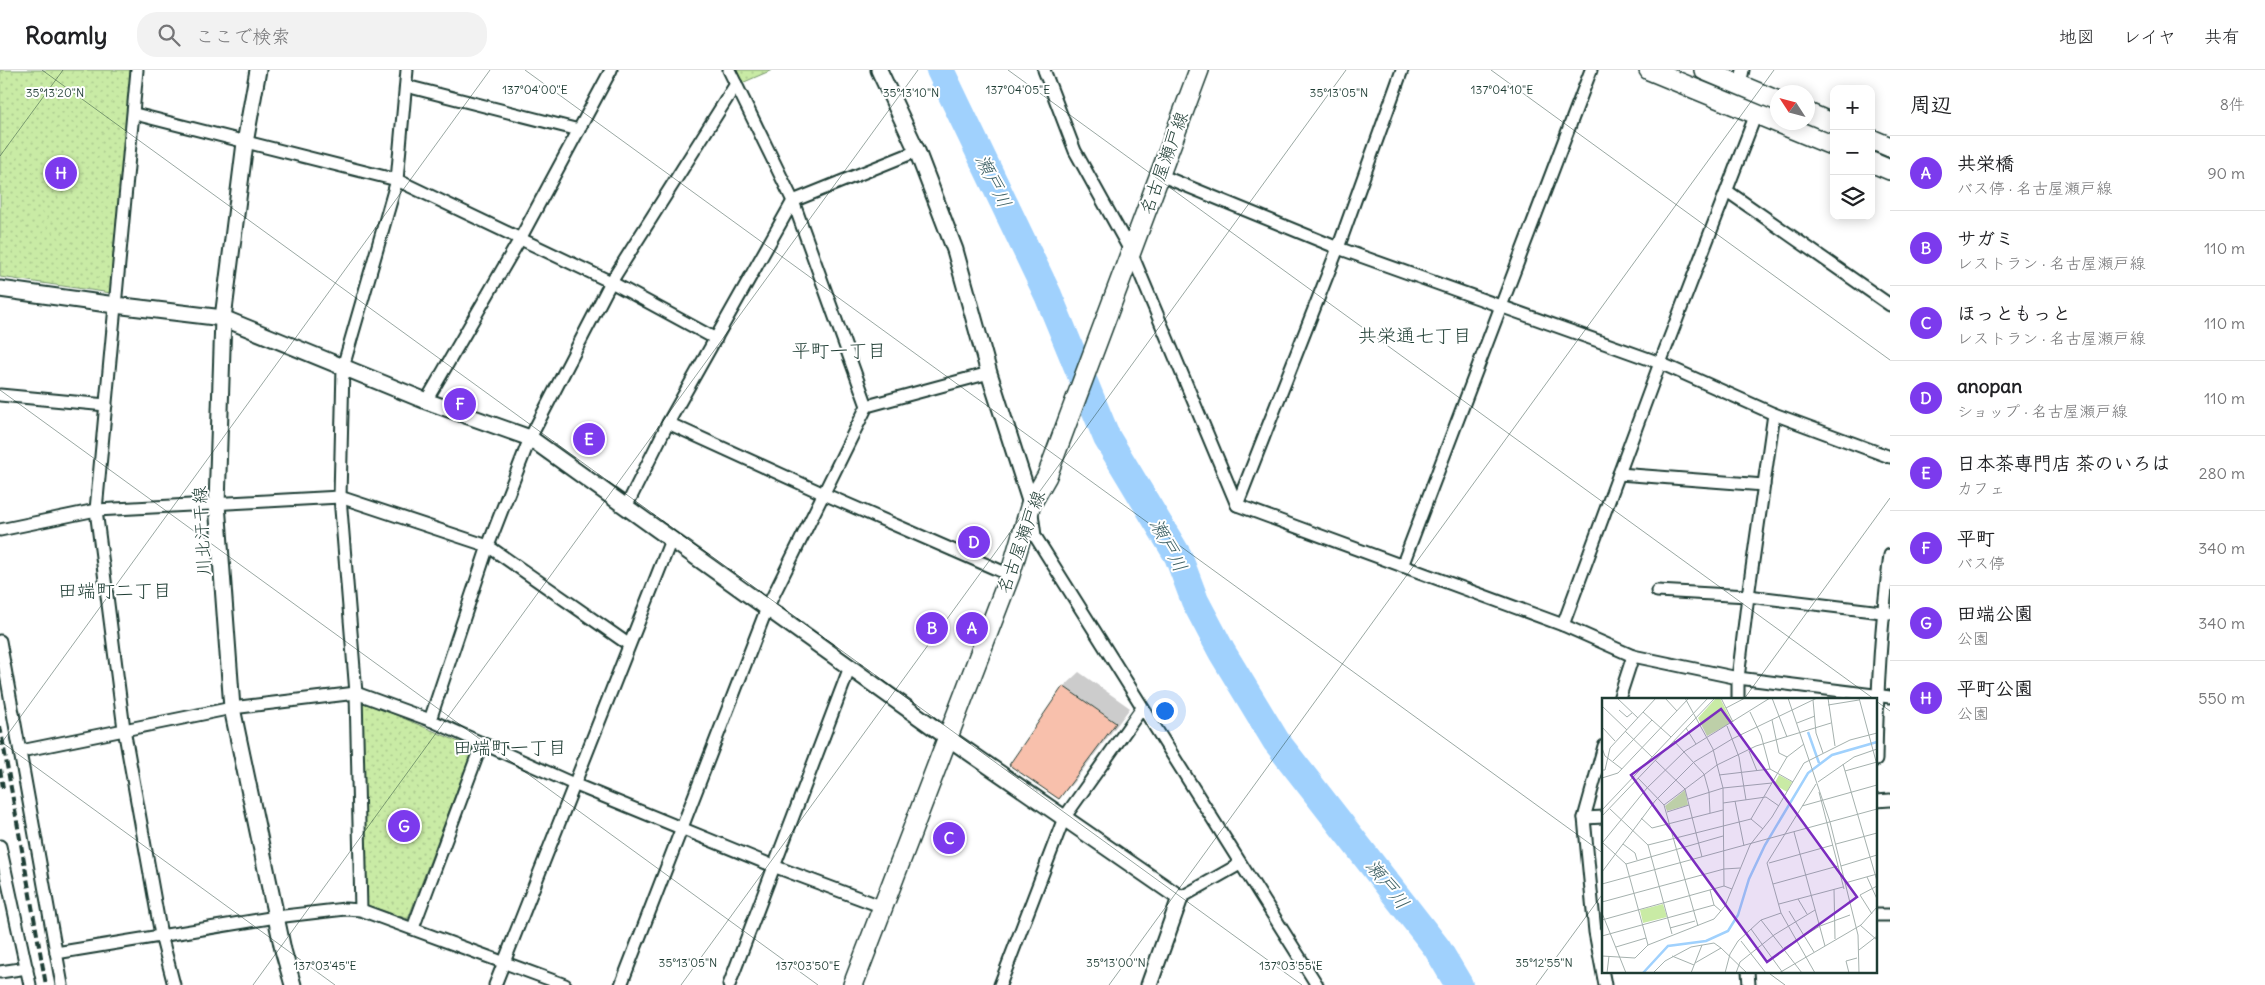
<!DOCTYPE html>
<html lang="ja">
<head>
<meta charset="utf-8">
<style>
  body { margin:0; font-family:Delius,"Klee One",sans-serif; background:#f2f2f2; color:#202124 }
  .controls { position:absolute; right:15px; top:15px; display:grid; overflow:hidden; border-radius:10px; box-shadow:0 2px 12px #0003 }
  .controls button { width:45px; height:45px; display:grid; place-items:center; padding:0; border:0; border-bottom:1px solid #e0e0e0; background:#fff; color:#202124; font:25px sans-serif }
  .compass { position:absolute; left:1770px; top:15px; width:45px; height:45px; border-radius:50%; background:#fff; box-shadow:0 2px 12px #0003; rotate:306deg }
  .you { position:absolute; left:1164px; top:640px; width:18px; height:18px; margin:-12px; border:4px solid #fff; border-radius:50%; background:#1a73e8; box-shadow:0 0 0 8px #1a73e833 }
  .badge { display:grid; place-items:center; width:32px; height:32px; border-radius:50%; background:#7c3aed; color:#fff; font-size:16px; font-weight:700 }
  .pin { position:absolute; translate:-50% -50%; border:2px solid #fff; box-shadow:0 1px 5px #0006 }
  .list { margin:0; padding:0; list-style:none }
  h2 { display:flex; justify-content:space-between; align-items:center; height:65px; margin:0; padding:0 20px; font-size:21px }
  h2 small { font-size:16px; font-weight:400; color:#757577 }
  .list li { display:grid; grid-template-columns:32px 1fr auto; gap:15px; align-items:center; box-sizing:border-box; height:75px; padding:0 20px; border-top:1px solid #e0e0e0 }
  .list b { display:block; font-size:19px; white-space:nowrap }
  .list p { margin:0; font-size:16px; white-space:nowrap; color:#757577 }
  .list em { font-size:16px; font-style:normal; color:#757577 }
  .icon { flex:none; width:28px; height:28px; fill:none; stroke:currentColor; stroke-width:2; stroke-linecap:round; stroke-linejoin:round }
  .map { position:relative; flex:none; width:1890px; height:915px; overflow:hidden }
  header { display:flex; align-items:center; gap:30px; box-sizing:border-box; height:70px; padding:0 25px; background:#fff; border-bottom:1px solid #e0e0e0 }
  header strong { font-size:24px }
  nav { display:flex; gap:28px; margin-inline-start:auto; font-size:18px }
  .search { width:350px; height:45px; background:#f2f2f2; display:flex; align-items:center; gap:12px; box-sizing:border-box; padding:0 18px; border-radius:20px; color:#757577; font-size:19px }
  main { display:flex }
  aside { flex:1; background:#fff }
  .map>svg:first-child { display:block }
</style>
</head>
<body>
<header>
<strong>Roamly</strong>
<div class="search"><svg class="icon" aria-label="search" viewBox="0 0 24 24"><circle cx="10" cy="10" r="6"/><path d="M15 15l6 6"/></svg>ここで検索</div>
<nav><a>地図</a><a>レイヤ</a><a>共有</a></nav>
</header>
<main>
<div class="map">
<svg width="1890" height="915" viewBox="0 0 1890 915">
  <defs>
    <pattern id="park-dots" width="8" height="8" patternUnits="userSpaceOnUse" patternTransform="scale(1.25)"><rect width="8" height="8" fill="#c9eba5"/><path d="M2 2h.1M6 6h.1" fill="none" stroke="#acca8f" stroke-width="1.8" stroke-linecap="round"/></pattern>
  </defs>
  <rect width="100%" height="100%" fill="#fff"/>
  <filter id="ink" filterUnits="userSpaceOnUse"><feTurbulence type="fractalNoise" baseFrequency=".02" numOctaves="2"/><feDisplacementMap in="SourceGraphic" scale="10" xChannelSelector="R" yChannelSelector="G"/><feConvolveMatrix kernelMatrix="1 2 1 2 8 2 1 2 1" color-interpolation-filters="sRGB"/></filter>
  <g filter="url(#ink)">
    <g fill="url(#park-dots)" stroke="#74946c">
      <path d="M0,0h132l-21,223 -111,-16z"/>
      <path d="M736,0h36l-30,13z"/>
      <path d="M361,630l112,48 -65,171 -41,-14z"/>
    </g>
    <path fill="#0003" d="M1079,602l51,36 -57,75 -14,15 -48,-33 53,-79z"/>
    <g fill="none" stroke-linecap="round" stroke-linejoin="round">
      <path stroke="#a0d1fd" stroke-width="28" d="M940,0l108,225 59,143 71,118 17,45 27,51 54,89 161,207 22,37"/>
    </g>
    <path fill="#f8c0ac" stroke="#1f3d34" d="M1063,616l53,37 -57,76 -50,-34z"/>
    <g fill="none" stroke-linecap="round" stroke-linejoin="round">
      <defs>
        <g id="minor">
          <path d="M137,0l-41,440 28,219 37,206 13,50"/>
          <path d="M1044,0l31,81 56,101 106,253 326,120 70,31 105,22 152,19"/>
          <path d="M1740,15l3,-15"/>
          <path d="M406,16l173,44"/>
          <path d="M135,44l262,66 214,102 105,57"/>
          <path d="M1160,105l178,73 322,115 114,51 116,43"/>
          <path d="M1727,121l163,114"/>
          <path d="M0,325l106,10"/>
          <path d="M426,331l94,-162 91,-169"/>
          <path d="M867,336l122,-33"/>
          <path d="M668,353l156,71 186,81"/>
          <path d="M1619,404l145,11"/>
          <path d="M1237,435l101,-257 64,-178"/>
          <path d="M626,437l42,-84 125,-222 124,-50"/>
          <path d="M1032,443l3,23 282,449"/>
          <path d="M0,460l96,-20 244,-13 148,49 140,98"/>
          <path d="M1402,496l189,-496"/>
          <path d="M1657,521l91,5 142,17"/>
          <path d="M1563,555l97,-262 96,-249"/>
          <path d="M0,571l62,344"/>
          <path d="M1619,629l14,-43"/>
          <path d="M1738,629v-21l10,-82 26,-182"/>
          <path d="M430,650l58,-174 42,-108 81,-156 125,-198"/>
          <path d="M1604,676l-20,72 11,114 10,53"/>
          <path d="M21,681l211,-43 124,-15 74,27 146,65 200,82 107,40"/>
          <path d="M1876,690c1,-69 5,-136 14,-205"/>
          <path d="M1876,731l14,-1"/>
          <path d="M1584,748l20,-1"/>
          <path d="M0,776l30,139"/>
          <path d="M1180,828l60,-34"/>
          <path d="M361,840l-5,-217 -16,-196 3,-130 54,-187 10,-110"/>
          <path d="M1876,845h14"/>
          <path d="M413,858l69,-185"/>
          <path d="M56,883l220,-36 69,-8 16,1 204,75"/>
          <path d="M1748,901l1,14"/>
          <path d="M0,902l27,-4"/>
          <path d="M495,915l176,-445"/>
          <path d="M621,915l146,-377 100,-202 -74,-205 -64,-131"/>
          <path d="M729,915l121,-318"/>
          <path d="M1000,915l64,-167 78,-110"/>
        </g>
        <g id="tertiary">
          <path d="M258,0l-13,73 -22,175 -6,186 15,204 51,242 10,35"/>
          <path d="M879,0l38,81 38,99 34,123 42,131"/>
          <path d="M0,219l115,16 108,13 203,83 104,37 417,299 233,161 -31,87"/>
        </g>
        <g id="primary">
          <path d="M1649,0l185,76"/>
          <path d="M1704,0l74,31"/>
          <path d="M1808,43l26,11"/>
          <path d="M1871,69l19,8"/>
          <path d="M1871,92l19,8"/>
          <path d="M853,915l157,-410 21,-71 16,-28 152,-406"/>
        </g>
      </defs>
      <use href="#minor" stroke="#1f3d34" stroke-width="15"/>
      <use href="#tertiary" stroke="#1f3d34" stroke-width="19"/>
      <use href="#primary" stroke="#1f3d34" stroke-width="22"/>
      <use href="#minor" stroke="#fff" stroke-width="11"/>
      <use href="#tertiary" stroke="#fff" stroke-width="15"/>
      <use href="#primary" stroke="#fff" stroke-width="19"/>
      <g stroke="#1f3d34" stroke-width="4" stroke-dasharray="8 4" stroke-linecap="butt">
        <path d="M0,656l46,259"/>
        <path d="M0,699l3,19"/>
      </g>
    </g>
  </g>
  <path fill="none" stroke="#1f3d34" stroke-width="1" stroke-opacity="0.45" d="M42,0l1260,915M525,0l1079,784M1008,0l866,629M1491,0l399,290M0,86l63,-86M0,320l818,595M1744,629l146,-201M1876,631l14,10M0,671l335,244M0,675l490,-675M1766,901l19,14M253,915l665,-915M681,915l665,-915M1109,915l665,-915M1536,915l68,-93"/>
  <g text-anchor="middle" stroke-width="4" stroke-linejoin="round" paint-order="stroke">
    <g font-size="18" fill="#1f3d34" stroke="#fff">
      <text transform="translate(1164 93) rotate(-70)" y="6">名古屋瀬戸線</text>
      <text transform="translate(202 461) rotate(-93)" y="6">川北汗干線</text>
      <text transform="translate(1021 472) rotate(-70)" y="6">名古屋瀬戸線</text>
    </g>
    <g font-size="19" font-style="italic" fill="#3f6266" stroke="#fff">
      <text transform="translate(994 111) rotate(64)" y="7">瀬戸川</text>
      <text transform="translate(1169 475) rotate(62)" y="7">瀬戸川</text>
      <text transform="translate(1388 814) rotate(52)" y="7">瀬戸川</text>
    </g>
    <g font-size="19" fill="#1f3d34" stroke="#fff">
      <text x="1415" y="272">共栄通七丁目</text>
      <text x="839" y="287">平町一丁目</text>
      <text x="115" y="527">田端町二丁目</text>
      <text x="510" y="684">田端町一丁目</text>
    </g>
  </g>
  <g transform="translate(1602 628)">
    <rect width="275" height="275" fill="#fff"/>
    <path d="M114,0h4l12,24 -25,14 -9,-18zM177,77l13,7 -5,10 -13,-8zM83,92l3,15 -21,6 -2,-5zM61,206l4,13 -24,6 -3,-13z" fill="#c9eba5"/>
    <path fill="none" stroke="#a0d1fd" stroke-width="2.5" d="M206,34l11,31M41,275l25,-27 38,-5 22,-10 10,-16 11,-36 16,-34 43,-72 24,-18 45,-13"/>
    <path fill="none" stroke="#a5b1ae" stroke-width="1" d="M15,0l21,20M63,0l12,13M83,0l28,51 10,39 1,98M119,0l12,24M170,0l15,39M186,0l42,124 28,113 1,38M226,0l7,48M257,0l18,67M211,2l3,33 7,20M226,7l31,-5M0,8l25,24M124,10l19,-10M17,12l8,7 5,-4M41,14l28,25M148,14l11,23 9,34M170,22l7,33 8,4M195,25l18,-7M125,28l12,31 7,43M0,29l13,14M84,30l10,16M23,33l27,26M72,43l30,33 5,18 1,21M0,50l3,8 17,13M147,53l8,20M53,62l30,29 17,68M11,63l39,-41M241,66l34,117M0,72h3l5,-22 46,-50M243,73l32,-9M117,77l51,-6 23,13M0,80l16,-5 71,-75M36,80l26,27 34,121M216,84l36,-25 23,-8M217,94l25,97M86,101l35,-11 49,-5M133,103l9,45M121,105l43,-6 13,9M62,107l53,-40 39,-19 75,-23M200,108l75,-21M8,111l38,36 24,89M0,112l106,-112M65,114l22,-7M0,118l113,-118M39,120l11,10 71,-18M149,121l12,10M192,134l31,114M1,144l44,-54 38,-37 85,-53M1,145l23,21 22,81M21,146l12,9 2,7M234,146l41,-11M46,147l103,-26 36,-62 17,-13M167,165l64,-18M24,166l97,-28M239,168l36,-11M0,174l53,-71 39,-39 38,-23 85,-41M265,179l10,22M243,185l32,-9M0,186l275,-75M171,186l65,-18M232,191l1,50M108,192l4,15 7,6M196,201l9,15M0,204l122,-33 16,-1M177,206l64,-17M187,213l25,41M0,215l24,60M270,216l-12,-19 17,-9M0,222l122,-34 8,3M159,222l41,53M258,227l17,15M68,230l25,-7M149,231l32,44M0,238l112,-31M139,243l25,32M14,249l30,-9M182,250l36,-22 30,-11M257,252l18,-14M0,258l33,2 13,-13 66,-26 11,-13 25,-61 22,-28 32,-54 46,-23 27,-7M70,258l22,9M93,265l26,-15 26,25M5,275l2,-17M51,275l12,-12 26,-14 23,-4 7,5M89,275l11,-28M123,275l5,-19 8,-13 23,-21 20,-7M134,275l4,-11 34,-27 41,-25M177,275l82,-48 16,-18M213,275l-34,-60 -14,-50 49,-79M247,275l-3,-12 11,-3"/>
    <path fill="#7b2cbf" fill-opacity="0.15" stroke="#7b2cbf" stroke-width="2.5" d="M119,11l136,188 -90,65 -136,-187z"/>
    <rect width="275" height="275" fill="none" stroke="#1f3d34" stroke-width="2.5"/>
  </g>
  <g font-size="12" text-anchor="middle" fill="#1f3d34" stroke="#fff" stroke-width="4" stroke-linejoin="round" paint-order="stroke">
    <text x="535" y="24">137°04'00"E</text>
    <text x="1018" y="24">137°04'05"E</text>
    <text x="1502" y="24">137°04'10"E</text>
    <text x="55" y="27">35°13'20"N</text>
    <text x="911" y="27">35°13'10"N</text>
    <text x="1339" y="27">35°13'05"N</text>
    <text x="688" y="897">35°13'05"N</text>
    <text x="1116" y="897">35°13'00"N</text>
    <text x="1544" y="897">35°12'55"N</text>
    <text x="325" y="900">137°03'45"E</text>
    <text x="808" y="900">137°03'50"E</text>
    <text x="1291" y="900">137°03'55"E</text>
  </g>
</svg>
<div class="controls">
<button>+</button>
<button>−</button>
<button><svg class="icon" aria-label="layers" viewBox="0 0 24 24"><path d="M12 4l9 5-9 5-9-5zM3 14l9 5 9-5"/></svg></button>
</div>
<svg class="compass" viewBox="-18 -18 36 36"><path d="M0-13l5 13h-10z" fill="#e53935"/><path d="M0 13l5-13h-10z" fill="#757577"/></svg>
<div class="you"></div>
<div class="pin badge" style="left:972px;top:558px">A</div>
<div class="pin badge" style="left:932px;top:558px">B</div>
<div class="pin badge" style="left:949px;top:768px">C</div>
<div class="pin badge" style="left:974px;top:472px">D</div>
<div class="pin badge" style="left:589px;top:369px">E</div>
<div class="pin badge" style="left:460px;top:334px">F</div>
<div class="pin badge" style="left:404px;top:756px">G</div>
<div class="pin badge" style="left:61px;top:103px">H</div>
</div>
<aside>
<h2>周辺<small>8件</small></h2>
<ul class="list">
<li><span class="badge">A</span><div><b>共栄橋</b><p>バス停 · 名古屋瀬戸線</p></div><em>90 m</em></li>
<li><span class="badge">B</span><div><b>サガミ</b><p>レストラン · 名古屋瀬戸線</p></div><em>110 m</em></li>
<li><span class="badge">C</span><div><b>ほっともっと</b><p>レストラン · 名古屋瀬戸線</p></div><em>110 m</em></li>
<li><span class="badge">D</span><div><b>anopan</b><p>ショップ · 名古屋瀬戸線</p></div><em>110 m</em></li>
<li><span class="badge">E</span><div><b>日本茶専門店 茶のいろは</b><p>カフェ</p></div><em>280 m</em></li>
<li><span class="badge">F</span><div><b>平町</b><p>バス停</p></div><em>340 m</em></li>
<li><span class="badge">G</span><div><b>田端公園</b><p>公園</p></div><em>340 m</em></li>
<li><span class="badge">H</span><div><b>平町公園</b><p>公園</p></div><em>550 m</em></li>
</ul>
</aside>
</main>
</body>
</html>
